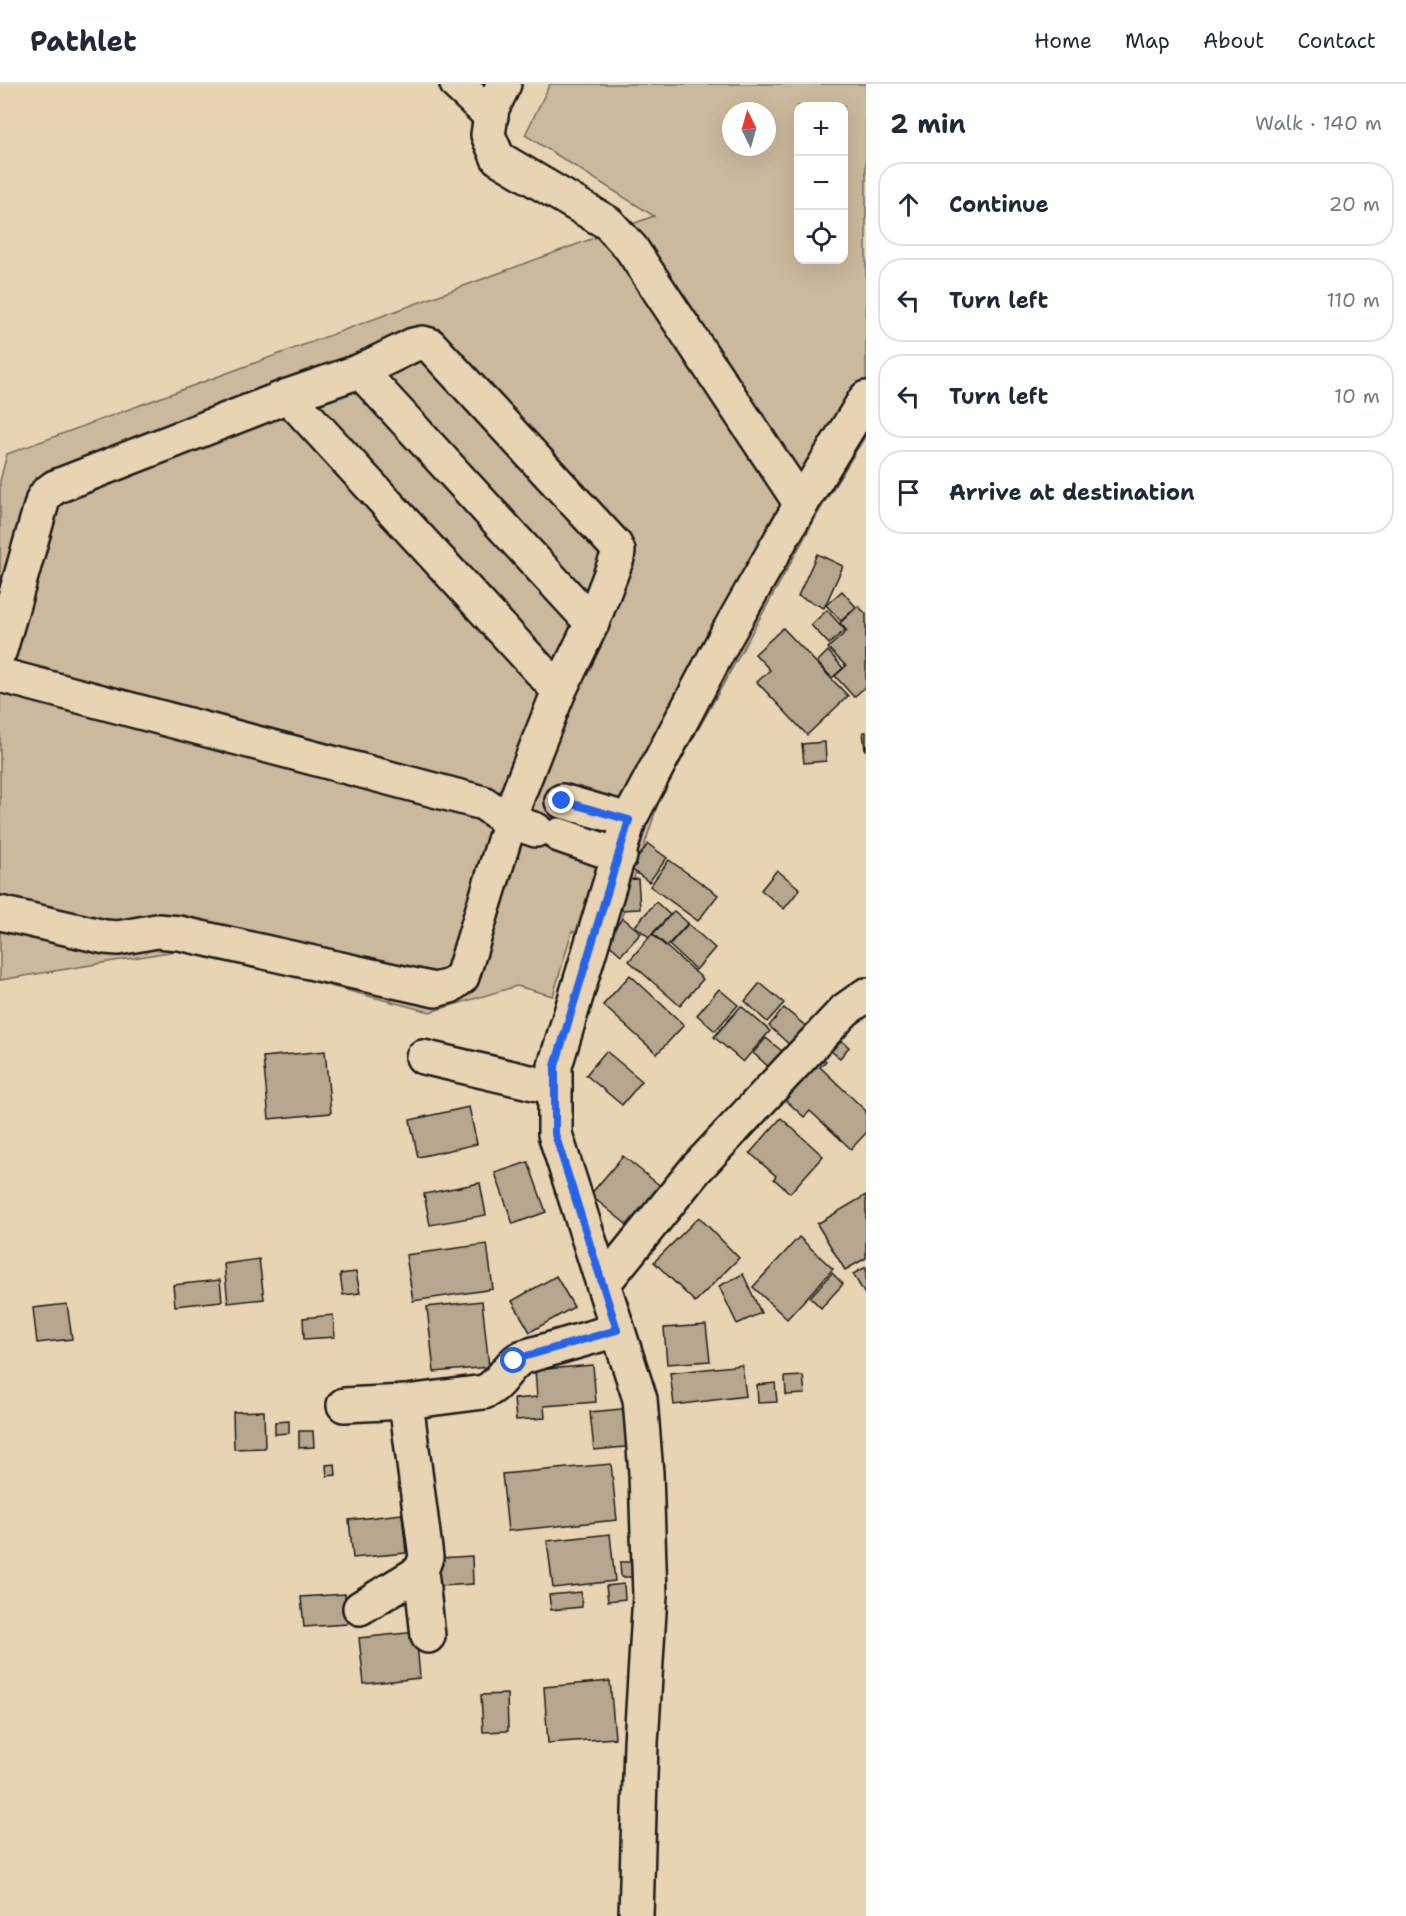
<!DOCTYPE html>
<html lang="en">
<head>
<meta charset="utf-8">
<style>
  body { margin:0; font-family:"Shantell Sans",sans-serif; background:#f6f6f7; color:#1f2937 }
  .controls { position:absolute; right:18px; top:18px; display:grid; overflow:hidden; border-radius:12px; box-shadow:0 6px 24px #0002 }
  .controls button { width:54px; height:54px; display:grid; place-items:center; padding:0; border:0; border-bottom:2px solid #e0e1e3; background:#fff; color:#1f2937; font:30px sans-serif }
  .compass { position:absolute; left:722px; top:18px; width:54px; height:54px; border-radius:50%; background:#fff; box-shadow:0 6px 24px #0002; rotate:355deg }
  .stop { position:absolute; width:18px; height:18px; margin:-14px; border:4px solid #2563eb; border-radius:50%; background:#fff }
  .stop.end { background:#2563eb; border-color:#fff; box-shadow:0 2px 6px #0008 }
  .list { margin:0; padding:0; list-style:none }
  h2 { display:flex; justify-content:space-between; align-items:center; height:78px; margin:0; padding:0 24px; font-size:26px }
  h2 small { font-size:20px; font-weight:400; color:#747a83 }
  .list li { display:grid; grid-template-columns:39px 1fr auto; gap:18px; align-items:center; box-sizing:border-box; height:84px; margin:0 12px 12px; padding:0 12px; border:2px solid #e0e1e3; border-radius:24px }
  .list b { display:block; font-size:22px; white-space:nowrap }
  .list em { font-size:20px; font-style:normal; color:#747a83 }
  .icon { flex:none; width:33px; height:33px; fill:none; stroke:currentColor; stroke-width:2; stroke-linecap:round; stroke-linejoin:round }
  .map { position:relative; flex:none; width:866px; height:1832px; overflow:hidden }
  header { display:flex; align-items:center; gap:36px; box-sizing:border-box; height:84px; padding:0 30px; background:#fff; border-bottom:2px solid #e0e1e3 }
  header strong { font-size:28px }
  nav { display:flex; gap:33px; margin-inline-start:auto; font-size:21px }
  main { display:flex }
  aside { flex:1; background:#fff }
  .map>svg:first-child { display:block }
</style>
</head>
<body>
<header>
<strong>Pathlet</strong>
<nav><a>Home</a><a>Map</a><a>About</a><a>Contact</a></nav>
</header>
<main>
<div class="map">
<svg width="866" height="1832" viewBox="0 0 866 1832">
  <rect width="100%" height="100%" fill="#e8d4b2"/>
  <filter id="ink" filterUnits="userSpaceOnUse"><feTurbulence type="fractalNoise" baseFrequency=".0167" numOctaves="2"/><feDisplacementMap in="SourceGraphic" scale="12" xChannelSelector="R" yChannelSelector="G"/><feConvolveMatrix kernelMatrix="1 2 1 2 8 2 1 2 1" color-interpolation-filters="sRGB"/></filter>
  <g filter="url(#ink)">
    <path fill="#cbb99d" stroke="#746a5c" stroke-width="1.5" fill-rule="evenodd" d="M550,0h316v351l-46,75 -161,290 -47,147 -40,-16 -19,65 -36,-10 -87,26 -243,-63 -187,31v-499l7,-27 647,-238 -129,-81zM798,22h46v154h-46zM731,27h36v36h-36z"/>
    <g fill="#b5a68d" stroke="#1c1c1c" stroke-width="1.5">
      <path d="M817,470l26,12 -19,42 -26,-12z"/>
      <path d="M842,507l14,16 -15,14 -15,-16z"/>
      <path d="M858,522l8,8v72l-12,11 -19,-21 11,-10 -18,-18 19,-17 -7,-8z"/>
      <path d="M827,526l18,20 -16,14 -18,-19z"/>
      <path d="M783,544l65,68 -41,39 -50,-53 13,-12 -15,-16z"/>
      <path d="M828,567l15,17 -11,10 -15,-16z"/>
      <path d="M863,648h3v18h-1z"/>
      <path d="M825,658l1,19 -22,2 -2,-19z"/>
      <path d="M648,760l19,14 -18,24 -19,-14z"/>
      <path d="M669,776l49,35 -20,26 -48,-35z"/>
      <path d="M777,786l23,19 -16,20 -23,-19z"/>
      <path d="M638,795l2,30 -20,1 -2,-30z"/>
      <path d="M656,818l14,13 -21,22 -14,-11z"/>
      <path d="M674,827l14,12 -21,23 -14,-12z"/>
      <path d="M623,834l18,15 -20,22 -17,-15z"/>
      <path d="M688,840l27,24 -19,22 -27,-25z"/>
      <path d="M652,850l51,45 -23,27 -51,-45z"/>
      <path d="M630,891l54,50 -27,29 -54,-49z"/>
      <path d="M760,899l24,20 -17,19 -22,-21z"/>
      <path d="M719,905l19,16 -23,26 -18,-16z"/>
      <path d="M741,922l29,25 -27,31 -29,-25z"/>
      <path d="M784,924l24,20 -17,18 -22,-20z"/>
      <path d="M766,954l17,14 -14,15 -16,-14z"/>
      <path d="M838,954l11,9 -9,11 -12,-9z"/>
      <path d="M325,967l6,62 -62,6 -6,-62z"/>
      <path d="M606,967l36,30 -20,24 -36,-30z"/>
      <path d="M819,971l7,6 -6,6 46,44v22l-15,16 -41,-38 -6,6 -23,-21z"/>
      <path d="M469,1023l8,37 -59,13 -8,-37z"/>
      <path d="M781,1034l42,38 -33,37 -16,-14 2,-3 -26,-23z"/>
      <path d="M623,1072l45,36 -32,40 -46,-37z"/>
      <path d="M528,1078l18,50 -33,12 -18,-51z"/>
      <path d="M480,1099l6,32 -56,10 -6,-31z"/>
      <path d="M866,1111v63l-21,12 -28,-46z"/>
      <path d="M699,1133l40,41 -44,44 -41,-40z"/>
      <path d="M799,1153l34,32 -46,50 -34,-32z"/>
      <path d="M487,1160l6,45 -80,12 -7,-46z"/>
      <path d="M259,1175l5,40 -36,4 -4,-39z"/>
      <path d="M866,1183v29l-13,-22z"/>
      <path d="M356,1188l4,21 -17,2 -3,-21z"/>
      <path d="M832,1189l11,11 -22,24 -11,-11z"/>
      <path d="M743,1190l18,39 -24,11 -18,-38z"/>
      <path d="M556,1192l18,31 -44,25 -18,-31z"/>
      <path d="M220,1196l2,21 -47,5 -2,-21z"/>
      <path d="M482,1217l7,66 -55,5 -7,-65z"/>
      <path d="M67,1220l5,35 -35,4 -4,-35z"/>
      <path d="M333,1231l2,22 -31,2 -1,-21z"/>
      <path d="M706,1241l4,36 -43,3 -3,-36z"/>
      <path d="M593,1281l3,37 -52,4 1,12 -29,2 -2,-21 23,-2 -2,-27z"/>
      <path d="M742,1281l4,31 -72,9 -4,-32z"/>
      <path d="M803,1292l2,18 -19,1 -1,-18z"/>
      <path d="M775,1299l2,19 -19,1 -1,-18z"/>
      <path d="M632,1324l3,38 -41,4 -4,-38z"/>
      <path d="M264,1327l1,37 -31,1 -1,-37z"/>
      <path d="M289,1337v12l-14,1v-12z"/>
      <path d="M299,1347h14l1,16 -15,1z"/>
      <path d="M335,1380l1,11 -9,1 -1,-11z"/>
      <path d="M611,1380l6,56 -109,11 -6,-57z"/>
      <path d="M402,1430l4,39 -53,5 -4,-38z"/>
      <path d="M610,1450l5,47 -62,7 -6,-47z"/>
      <path d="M472,1472l1,28 -33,2 -2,-28z"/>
      <path d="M620,1478h12l3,15h-14z"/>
      <path d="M624,1500l1,15 -17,2 -2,-15z"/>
      <path d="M581,1508l1,15 -31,3 -2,-15z"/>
      <path d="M345,1510l2,30 -43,3 -3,-30z"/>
      <path d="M416,1548l4,46 -56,6 -5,-46z"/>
      <path d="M610,1597l5,57 -67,5 -4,-56z"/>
      <path d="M507,1610l1,37 -25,1 -2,-37z"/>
    </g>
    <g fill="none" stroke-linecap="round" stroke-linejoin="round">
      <defs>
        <g id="minor">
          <path d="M457,0l34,32"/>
          <path d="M504,0l-12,24 -4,27 10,23 110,65 23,25 170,256"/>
          <path d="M360,287l232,252"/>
          <path d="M288,312l271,295"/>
          <path d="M0,566l43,-151 4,-6 8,-6 233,-91 72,-25 53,-26 9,-2 8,2 185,200 3,6 -1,7 -25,65 -33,68 -20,50 -21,54 -56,182 -12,9 -15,4 -256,-57 -22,-2 -39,7 -13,-1 -105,-24"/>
          <path d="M0,591l483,128 26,18 27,9"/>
          <path d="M562,717l67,19"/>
          <path d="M559,751l61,21"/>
          <path d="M423,973l132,31"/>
          <path d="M603,1200l92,-114 150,-160 21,-15"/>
          <path d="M344,1321l62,-3"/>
          <path d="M421,1487l7,65"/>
          <path d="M360,1524l61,-37 5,-14 -20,-155 78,-10c19,-8 22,-27 39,-35l94,-27"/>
          <path d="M636,1832l5,-173 9,-148 -4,-122 -6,-74 -85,-265v-68l74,-246 96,-182 76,-134 65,-106"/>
        </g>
      </defs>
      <use href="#minor" stroke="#1c1c1c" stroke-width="38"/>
      <use href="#minor" stroke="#e8d4b2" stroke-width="33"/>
    </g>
  </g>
  <g fill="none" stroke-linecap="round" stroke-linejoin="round" filter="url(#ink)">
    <path stroke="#2563eb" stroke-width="8" d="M514,1277l9,-4 94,-27 -62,-196v-68l74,-246 -67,-19"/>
  </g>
</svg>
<div class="controls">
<button>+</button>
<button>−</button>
<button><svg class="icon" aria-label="locate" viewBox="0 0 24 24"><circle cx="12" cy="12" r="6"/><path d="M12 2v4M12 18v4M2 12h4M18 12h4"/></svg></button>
</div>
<svg class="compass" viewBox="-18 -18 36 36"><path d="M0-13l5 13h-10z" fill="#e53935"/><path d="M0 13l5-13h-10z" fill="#747a83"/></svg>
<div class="stop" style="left:514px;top:1277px"></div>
<div class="stop end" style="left:562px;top:717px"></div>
</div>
<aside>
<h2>2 min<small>Walk · 140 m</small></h2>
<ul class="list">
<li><svg class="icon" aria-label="ahead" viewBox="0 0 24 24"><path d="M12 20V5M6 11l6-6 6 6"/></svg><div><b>Continue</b></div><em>20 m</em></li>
<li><svg class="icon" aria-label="left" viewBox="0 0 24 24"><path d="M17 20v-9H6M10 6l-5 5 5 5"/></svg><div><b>Turn left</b></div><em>110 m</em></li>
<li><svg class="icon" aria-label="left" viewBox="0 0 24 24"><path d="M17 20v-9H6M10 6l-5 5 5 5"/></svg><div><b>Turn left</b></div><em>10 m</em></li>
<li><svg class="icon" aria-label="arrive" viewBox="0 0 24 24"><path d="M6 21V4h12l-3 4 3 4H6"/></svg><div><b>Arrive at destination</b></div></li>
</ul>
</aside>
</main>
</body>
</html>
